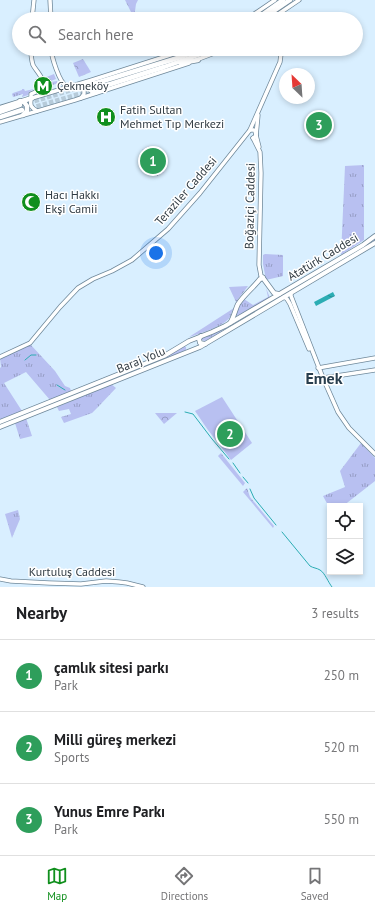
<!DOCTYPE html>
<html lang="en">
<head>
<meta charset="utf-8">
<style>
  body { margin:0; font-family:"PT Sans",sans-serif; background:#f2f2f2; color:#202124 }
  .controls { position:absolute; right:12px; bottom:12px; display:grid; overflow:hidden; border-radius:0px; box-shadow:0 2px 6px #0003 }
  .controls button { width:36px; height:36px; display:grid; place-items:center; padding:0; border:0; border-bottom:1px solid #e0e0e0; background:#fff; color:#202124; font:20px sans-serif }
  .compass { position:absolute; left:279px; top:68px; width:36px; height:36px; border-radius:50%; background:#fff; box-shadow:0 2px 6px #0003; rotate:335deg }
  .you { position:absolute; left:156px; top:253px; width:14px; height:14px; margin:-10px; border:3px solid #fff; border-radius:50%; background:#1a73e8; box-shadow:0 0 0 6px #1a73e833 }
  .badge { display:grid; place-items:center; width:26px; height:26px; border-radius:50%; background:#108f1d; color:#fff; font-size:13px; font-weight:700 }
  .pin { position:absolute; translate:-50% -50%; border:2px solid #fff; box-shadow:0 1px 4px #0006 }
  .list { margin:0; padding:0; list-style:none }
  h2 { display:flex; justify-content:space-between; align-items:center; height:52px; margin:0; padding:0 16px; font-size:17px }
  h2 small { font-size:13px; font-weight:400; color:#757577 }
  .list li { display:grid; grid-template-columns:26px 1fr auto; gap:12px; align-items:center; box-sizing:border-box; height:72px; padding:0 16px; border-top:1px solid #e0e0e0 }
  .list b { display:block; font-size:15px; white-space:nowrap }
  .list p { margin:0; font-size:13px; white-space:nowrap; color:#757577 }
  .list em { font-size:13px; font-style:normal; color:#757577 }
  .icon { flex:none; width:22px; height:22px; fill:none; stroke:currentColor; stroke-width:2; stroke-linecap:round; stroke-linejoin:round }
  .map { position:relative; flex:none; width:375px; height:587px; overflow:hidden }
  .search { position:absolute; background:#fff; box-shadow:0 2px 6px #0003; left:12px; right:12px; top:12px; height:44px; display:flex; align-items:center; gap:10px; box-sizing:border-box; padding:0 14px; border-radius:22px; color:#757577; font-size:15px }
  .sheet { height:268px; background:#fff }
  nav { display:flex; justify-content:space-around; align-items:center; box-sizing:border-box; height:56px; border-top:1px solid #e0e0e0; background:#fff; font-size:11px; color:#757577 }
  nav a { display:grid; justify-items:center; gap:2px }
  nav .on { color:#108f1d }
  .map>svg:first-child { display:block }
</style>
</head>
<body>
<div class="map">
<svg width="375" height="587" viewBox="0 0 375 587">
  <defs>
    <pattern id="grass-tufts" width="24" height="20" patternUnits="userSpaceOnUse"><rect width="24" height="20" fill="#b8c0f1"/><path d="M3 7l-1-3M5 7V3M7 7l1-3M15 17l-1-3M17 17v-4M19 17l1-3" fill="none" stroke="#969dc5"/></pattern>
    <pattern id="park-crowns" width="20" height="18" patternUnits="userSpaceOnUse"><rect width="20" height="18" fill="#b8c0f1"/><path d="M2 6a3 3 0 1 1 6 0M12 15a3 3 0 1 1 6 0" fill="none" stroke="#969dc5"/></pattern>
    <pattern id="water-waves" width="16" height="10" patternUnits="userSpaceOnUse"><rect width="16" height="10" fill="#2cadb4"/><path d="M0 5q4-4 8 0t8 0" fill="none" stroke="#268e94"/></pattern>
  </defs>
  <rect width="100%" height="100%" fill="#d9efff"/>
  <g fill="url(#grass-tufts)">
    <path d="M54,74l2,5 -5,2v1l6,-1 1,2 -5,2 -7,-3 -2,-4z"/>
    <path d="M38,83l2,3 -1,1 -9,4 -2,4 -6,2v-1l1,-1v-1l-10,3 -1,-3 1,-1 9,-3v-1h2l1,2 9,-2v-1l3,-2v-2z"/>
    <path d="M364,165v75l-23,15 4,-89z"/>
    <path d="M375,237v3l-170,101 -3,-1 -1,-2 12,-4z"/>
    <path d="M265,254l18,1v21l-17,4 -3,-16v-9z"/>
    <path d="M266,288l4,10 -35,19 3,-10 6,-8 9,6 15,-8z"/>
    <path d="M234,308c-2,3 -3,7 -4,9 -5,9 -31,17 -41,20z"/>
    <path d="M30,344l25,27 10,15 5,2 1,3 -21,9 -24,-28 -22,11 18,28 -22,9v-52l1,-1 -1,-9z"/>
    <path d="M184,346l2,1v3l-129,53v-1l107,-44z"/>
    <path d="M111,384l5,4 -17,18 -7,7 -28,10 -3,-6 10,-3 -2,-5 -10,2 -2,-4z"/>
    <path d="M26,418l6,18 -12,3 -5,-16z"/>
    <path d="M361,443l14,15v23l-32,25h-13v3l-7,-13 22,-9 -5,-16z"/>
    <path d="M18,510l2,9 -8,19 -7,-24z"/>
  </g>
  <g fill="url(#park-crowns)">
    <path d="M125,0h13l-2,4 -2,14z"/>
    <path d="M83,59l8,13 -12,5 -6,-14z"/>
    <path d="M323,113l1,26 -9,-2 -3,-23z"/>
    <path d="M149,146l15,26 -7,4 -15,-26z"/>
    <path d="M248,286l-12,16 -7,-15z"/>
    <path d="M155,413h22l-13,11z"/>
    <path d="M221,453l24,30 -2,3 -25,-30z"/>
    <path d="M247,488l3,9 24,29 -1,2 -30,-36z"/>
  </g>
  <path fill="#b8c0f1" d="M222,397l30,46 -21,17 -23,-30 -13,-19z"/>
  <path fill="url(#water-waves)" d="M333,292l2,4 -19,10 -2,-4z"/>
  <g fill="none" stroke-linecap="round" stroke-linejoin="round">
    <g stroke="#2cadb4" stroke-width="1">
      <path d="M25,360l6,-5h5"/>
      <path d="M57,385l8,5"/>
      <path d="M185,412l8,2 19,25 17,20"/>
      <path d="M233,463l7,10"/>
      <path d="M243,477l5,6"/>
      <path d="M250,489l4,9 22,27"/>
      <path d="M282,532l28,34c3,2 7,2 10,4 5,3 8,12 12,17"/>
    </g>
    <g stroke="#b7cbd9" stroke-width="4.5" stroke-dasharray="4.5 2" stroke-linecap="butt">
      <path d="M22,105l69,-21"/>
      <path d="M24,110l69,-20"/>
    </g>
    <defs>
      <g id="secondary">
        <path d="M50,0l1,19"/>
        <path d="M32,19l2,-19"/>
        <path d="M247,19l28,-19"/>
        <path d="M271,19l28,-19"/>
        <path d="M31,49c0,6 0,10 2,16 3,6 14,16 9,23 -2,3 -7,4 -11,6 1,9 -4,11 6,17"/>
        <path d="M51,49c1,9 8,33 16,38"/>
        <path d="M196,60l29,-11"/>
        <path d="M91,81l-3,4v3l4,4 4,1"/>
        <path d="M77,85c5,1 8,4 7,9l-3,4"/>
        <path d="M32,98l60,-18 97,-31"/>
        <path d="M0,122l75,-22 114,-37"/>
        <path d="M250,130h4l1,1 4,16"/>
        <path d="M253,138l7,14 1,21 -2,92 2,11 2,1 -2,2"/>
        <path d="M253,138l3,-2 2,-21"/>
        <path d="M291,293v3l32,82 15,34 11,16 26,26"/>
        <path d="M284,297l3,2 3,5 19,45"/>
        <path d="M0,357l30,-14 30,-36 18,-19 15,-9 19,-8 20,-11 36,-31 32,-36 50,-63 30,-68 1,-8 -1,-5"/>
        <path d="M318,368l57,-10"/>
        <path d="M323,378l52,-8"/>
        <path d="M0,579l11,2 38,2 32,1 25,-3 13,1 8,1 16,4"/>
      </g>
      <g id="primary">
        <path d="M263,278l11,15 5,1"/>
        <path d="M230,323c4,-6 5,-13 8,-19 6,-9 15,-16 22,-25"/>
        <path d="M201,336l-2,3 1,4 5,1"/>
        <path d="M0,422l164,-66 25,-15 23,-9 13,-6 138,-81 12,-9"/>
        <path d="M0,427l200,-80 175,-104"/>
      </g>
      <g id="highway">
        <path d="M256,19l27,-19"/>
        <path d="M262,19l28,-19"/>
        <path d="M181,63l17,-3"/>
        <path d="M93,84l91,-28 17,-7"/>
        <path d="M95,89l69,-22 37,-13 9,-5"/>
        <path d="M20,101l4,1 3,4v5l-4,4"/>
        <path d="M0,108l32,-10"/>
        <path d="M0,112l20,-7"/>
        <path d="M0,117l22,-7"/>
      </g>
    </defs>
    <use href="#secondary" stroke="#6f889a" stroke-width="5"/>
    <use href="#primary" stroke="#6f889a" stroke-width="5.5"/>
    <use href="#highway" stroke="#6f889a" stroke-width="6"/>
    <use href="#secondary" stroke="#fff" stroke-width="3.5"/>
    <use href="#primary" stroke="#fff" stroke-width="4"/>
    <use href="#highway" stroke="#fff" stroke-width="4.5"/>
  </g>
  <defs>
    <symbol id="metro-disc" viewBox="-11 -11 22 22"><circle r="9.5" fill="#108f1d" stroke="#fff"/><path d="M-5.5 5V-5H-3L0 0L3-5H5.5V5H3V-.5L0 4L-3-.5V5Z" fill="#fff"/></symbol>
    <symbol id="hospital-disc" viewBox="-11 -11 22 22"><circle r="9.5" fill="#108f1d" stroke="#fff"/><path d="M-5-5h3v3.5h4V-5h3V5h-3V1.5h-4V5h-3Z" fill="#fff"/></symbol>
    <symbol id="mosque-disc" viewBox="-11 -11 22 22"><circle r="9.5" fill="#108f1d" stroke="#fff"/><path d="M3.5-4.9A6 6 0 1 0 3.5 4.9A5 5 0 1 1 3.5-4.9Z" fill="#fff"/></symbol>
  </defs>
  <g fill-rule="evenodd">
    <use href="#metro-disc" x="32" y="75" width="22" height="22"/>
    <use href="#hospital-disc" x="95" y="106" width="22" height="22"/>
    <use href="#mosque-disc" x="20" y="191" width="22" height="22"/>
  </g>
  <g text-anchor="middle" stroke-width="3" stroke-linejoin="round" paint-order="stroke">
    <g font-size="12" fill="#303b43" stroke="#fff" text-anchor="start">
      <text x="57" y="90">Çekmeköy</text>
      <text x="120" y="114">Fatih Sultan<tspan x="120" dy="14">Mehmet Tıp Merkezi</tspan></text>
      <text x="45" y="199">Hacı Hakkı<tspan x="45" dy="14">Ekşi Camii</tspan></text>
    </g>
    <g font-size="12" fill="#303b43" stroke="#fff">
      <text transform="translate(186 191) rotate(-49)" y="4">Teraziler Caddesi</text>
      <text transform="translate(250 206) rotate(-89)" y="4">Boğaziçi Caddesi</text>
      <text transform="translate(323 257) rotate(-31)" y="4">Atatürk Caddesi</text>
      <text transform="translate(141 360) rotate(-22)" y="4">Baraj Yolu</text>
      <text x="72" y="576">Kurtuluş Caddesi</text>
    </g>
    <g font-size="16" font-weight="bold" fill="#283e4e" stroke="#fff">
      <text x="324" y="384">Emek</text>
    </g>
  </g>
</svg>
<div class="controls">
<button><svg class="icon" aria-label="locate" viewBox="0 0 24 24"><circle cx="12" cy="12" r="6"/><path d="M12 2v4M12 18v4M2 12h4M18 12h4"/></svg></button>
<button><svg class="icon" aria-label="layers" viewBox="0 0 24 24"><path d="M12 4l9 5-9 5-9-5zM3 14l9 5 9-5"/></svg></button>
</div>
<svg class="compass" viewBox="-18 -18 36 36"><path d="M0-13l5 13h-10z" fill="#e53935"/><path d="M0 13l5-13h-10z" fill="#757577"/></svg>
<div class="you"></div>
<div class="pin badge" style="left:153px;top:161px;background:#2e9e5b">1</div>
<div class="pin badge" style="left:230px;top:434px;background:#2e9e5b">2</div>
<div class="pin badge" style="left:319px;top:125px;background:#2e9e5b">3</div>
<div class="search"><svg class="icon" aria-label="search" viewBox="0 0 24 24"><circle cx="10" cy="10" r="6"/><path d="M15 15l6 6"/></svg>Search here</div>
</div>
<section class="sheet">
<h2>Nearby<small>3 results</small></h2>
<ul class="list">
<li><span class="badge" style="background:#2e9e5b">1</span><div><b>çamlık sitesi parkı</b><p>Park</p></div><em>250 m</em></li>
<li><span class="badge" style="background:#2e9e5b">2</span><div><b>Milli güreş merkezi</b><p>Sports</p></div><em>520 m</em></li>
<li><span class="badge" style="background:#2e9e5b">3</span><div><b>Yunus Emre Parkı</b><p>Park</p></div><em>550 m</em></li>
</ul>
</section>
<nav>
<a class="on"><svg class="icon" aria-label="map" viewBox="0 0 24 24"><path d="M3 6l6-2 6 2 6-2v14l-6 2-6-2-6 2zM9 4v14M15 6v14"/></svg>Map</a>
<a><svg class="icon" aria-label="directions" viewBox="0 0 24 24"><path d="M12 3l9 9-9 9-9-9zM9 14v-3h6M13 9l2 2-2 2"/></svg>Directions</a>
<a><svg class="icon" aria-label="saved" viewBox="0 0 24 24"><path d="M7 4h10v16l-5-4-5 4z"/></svg>Saved</a>
</nav>
</body>
</html>
